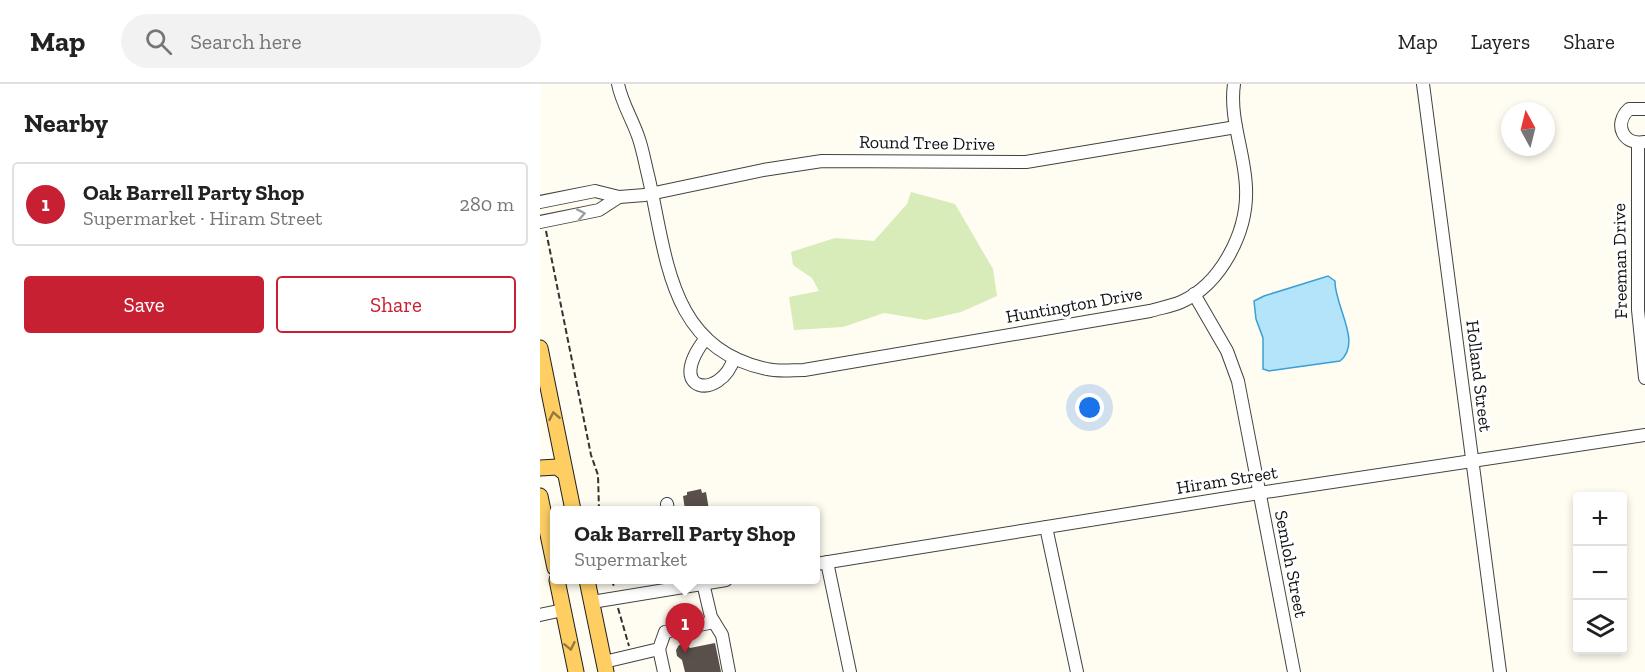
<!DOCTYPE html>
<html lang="en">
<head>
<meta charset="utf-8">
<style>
  body { margin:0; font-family:"Zilla Slab",serif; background:#f2f2f2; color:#222 }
  .controls { position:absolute; right:18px; bottom:18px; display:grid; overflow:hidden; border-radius:6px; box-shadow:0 3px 9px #0003 }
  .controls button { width:54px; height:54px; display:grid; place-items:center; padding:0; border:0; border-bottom:2px solid #e0e0e0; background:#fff; color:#222; font:30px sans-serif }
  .compass { position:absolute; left:961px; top:18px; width:54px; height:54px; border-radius:50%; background:#fff; box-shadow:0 3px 9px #0003; rotate:353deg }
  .you { position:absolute; left:550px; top:324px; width:21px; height:21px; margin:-15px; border:4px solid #fff; border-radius:50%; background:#1a73e8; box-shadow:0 0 0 9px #1a73e833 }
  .badge { display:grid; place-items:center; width:39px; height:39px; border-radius:50%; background:#c72033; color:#fff; font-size:20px; font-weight:700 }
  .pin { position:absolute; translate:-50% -50px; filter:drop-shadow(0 2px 3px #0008) }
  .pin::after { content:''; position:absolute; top:32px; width:21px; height:18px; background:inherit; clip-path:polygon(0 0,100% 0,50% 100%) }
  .popup { position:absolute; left:10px; top:422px; width:270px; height:78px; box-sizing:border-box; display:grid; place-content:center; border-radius:6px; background:#fff; filter:drop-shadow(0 2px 4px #0005); font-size:20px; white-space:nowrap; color:#767676 }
  .popup b { font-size:22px; color:#222 }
  .popup::after { content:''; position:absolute; left:50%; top:100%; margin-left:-12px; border:12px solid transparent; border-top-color:#fff }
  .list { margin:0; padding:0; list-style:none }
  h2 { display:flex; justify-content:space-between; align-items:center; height:78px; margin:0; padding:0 24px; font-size:26px }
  h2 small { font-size:20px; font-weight:400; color:#767676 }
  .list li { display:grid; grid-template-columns:39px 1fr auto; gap:18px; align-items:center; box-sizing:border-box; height:84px; margin:0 12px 12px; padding:0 12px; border:2px solid #e0e0e0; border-radius:6px }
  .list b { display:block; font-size:22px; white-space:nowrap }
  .list p { margin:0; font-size:20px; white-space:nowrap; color:#767676 }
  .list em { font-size:20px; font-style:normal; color:#767676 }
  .actions { display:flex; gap:12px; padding:18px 24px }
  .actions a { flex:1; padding:14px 0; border:2px solid #c72033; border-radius:6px; text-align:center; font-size:21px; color:#c72033 }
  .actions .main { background:#c72033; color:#fff }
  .icon { flex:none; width:33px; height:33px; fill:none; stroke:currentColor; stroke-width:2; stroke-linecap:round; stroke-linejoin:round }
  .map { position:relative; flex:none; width:1105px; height:588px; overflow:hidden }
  header { display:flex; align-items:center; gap:36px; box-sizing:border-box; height:84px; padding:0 30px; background:#fff; border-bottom:2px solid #e0e0e0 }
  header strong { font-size:28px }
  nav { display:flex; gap:33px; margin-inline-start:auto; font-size:21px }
  .search { width:420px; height:54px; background:#f2f2f2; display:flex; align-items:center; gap:15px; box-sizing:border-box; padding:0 21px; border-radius:33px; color:#767676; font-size:22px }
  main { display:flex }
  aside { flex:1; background:#fff }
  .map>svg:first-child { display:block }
</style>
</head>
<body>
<header>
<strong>Map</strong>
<div class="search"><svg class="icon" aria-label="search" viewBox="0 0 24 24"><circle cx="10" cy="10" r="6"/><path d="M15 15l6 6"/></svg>Search here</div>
<nav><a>Map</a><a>Layers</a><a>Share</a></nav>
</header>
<main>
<aside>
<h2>Nearby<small></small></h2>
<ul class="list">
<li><span class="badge">1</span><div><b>Oak Barrell Party Shop</b><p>Supermarket · Hiram Street</p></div><em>280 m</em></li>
</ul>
<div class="actions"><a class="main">Save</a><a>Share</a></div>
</aside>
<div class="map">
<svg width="1105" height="588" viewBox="0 0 1105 588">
  <rect width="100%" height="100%" fill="#fffcf2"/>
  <path fill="#d7ecb9" d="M371,108l44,12 38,65 4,27 -36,16 -35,8 -42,-7 -41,14 -49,3 -5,-33 30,-6 -7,-13 -19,-13 -2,-13 44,-14 39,3 33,-37z"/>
  <path fill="#b4e4f9" stroke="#38a0d4" stroke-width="1.5" d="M788,192l7,5c-1,24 28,62 5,80l-71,10 -6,-2v-31l-7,-19 -2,-18 10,-5z"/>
  <g fill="#59504b">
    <path d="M161,405l1,4 4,-1 3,18h-24l-2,-14 4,-1v-3z"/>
    <path d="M175,559l6,29h-36l-3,-12 -5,-4 -1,-6 3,-5 6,-1 5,4z"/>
  </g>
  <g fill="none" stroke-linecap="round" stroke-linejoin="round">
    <defs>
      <g id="minor">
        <path d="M78,0c4,20 15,36 21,55 4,12 6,24 9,36 19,80 20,174 119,194 12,3 25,1 37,1l346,-59c10,-3 22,-5 31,-9 40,-18 67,-70 65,-114 -1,-35 -17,-69 -12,-104"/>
        <path d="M883,0l77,588"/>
        <path d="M1105,25h-16c-16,15 -6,37 16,33"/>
        <path d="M1098,59v167l7,68"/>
        <path d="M0,118l55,-11 24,6 26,-2 118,-25 59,-9 204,1 210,-35"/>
        <path d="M0,138l59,-12 20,-13"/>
        <path d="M654,210l33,57 11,30 56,291"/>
        <path d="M166,254c-43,55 15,63 28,20"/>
        <path d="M127,420l1,6"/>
        <path d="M506,443l31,145"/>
        <path d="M287,478l23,110"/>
        <path d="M276,480l443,-71 386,-58"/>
        <path d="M163,499l8,34 11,18 7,37"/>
        <path d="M52,518l134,-22"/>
        <path d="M0,531l23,-5"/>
        <path d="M119,565l5,23"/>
        <path d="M64,578l55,-13 6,-17 49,-10"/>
      </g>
      <g id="major">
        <path d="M0,264l33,162"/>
        <path d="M0,384l17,-1 8,6"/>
        <path d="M0,412l15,72"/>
        <path d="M17,496l19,92"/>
        <path d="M47,496l19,92"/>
      </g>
    </defs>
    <use href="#minor" stroke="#434343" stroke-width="14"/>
    <use href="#major" stroke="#212121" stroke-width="17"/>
    <g stroke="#323232" stroke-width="2" stroke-dasharray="6 3" stroke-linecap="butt">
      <path d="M6,147l45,224 7,20 1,35"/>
      <path d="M72,496l2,7"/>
      <path d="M78,524l11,38"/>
    </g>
    <use href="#minor" stroke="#fff" stroke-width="12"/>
    <use href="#major" stroke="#fece63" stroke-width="15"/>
  </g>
  <defs><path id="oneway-chevron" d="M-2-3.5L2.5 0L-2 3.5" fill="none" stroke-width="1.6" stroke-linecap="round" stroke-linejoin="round" transform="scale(1.5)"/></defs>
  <use stroke="#9f9f9f" href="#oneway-chevron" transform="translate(41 130) rotate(-11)"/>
  <g stroke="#93783e">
    <use href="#oneway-chevron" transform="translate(14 332) rotate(-101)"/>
    <use href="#oneway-chevron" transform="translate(30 562) rotate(78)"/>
  </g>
  <g text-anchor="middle" stroke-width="6" stroke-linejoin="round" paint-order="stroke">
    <g font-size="18" fill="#101010" stroke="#fff">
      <text transform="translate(387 59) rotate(1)" y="6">Round Tree Drive</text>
      <text transform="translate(1080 177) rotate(-91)" y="6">Freeman Drive</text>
      <text transform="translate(534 221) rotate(-10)" y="6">Huntington Drive</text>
      <text transform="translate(939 292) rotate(83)" y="6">Holland Street</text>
      <text transform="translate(687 396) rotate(-9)" y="6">Hiram Street</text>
      <text transform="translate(751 480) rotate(79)" y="6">Semloh Street</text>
    </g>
  </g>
</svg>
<div class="controls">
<button>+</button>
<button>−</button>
<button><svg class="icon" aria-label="layers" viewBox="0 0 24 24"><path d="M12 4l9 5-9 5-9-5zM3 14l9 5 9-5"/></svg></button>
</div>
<svg class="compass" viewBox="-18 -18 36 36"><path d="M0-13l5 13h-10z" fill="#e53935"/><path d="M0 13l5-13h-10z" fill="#767676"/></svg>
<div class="you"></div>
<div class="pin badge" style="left:145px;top:569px">1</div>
<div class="popup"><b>Oak Barrell Party Shop</b>Supermarket</div>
</div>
</main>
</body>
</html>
